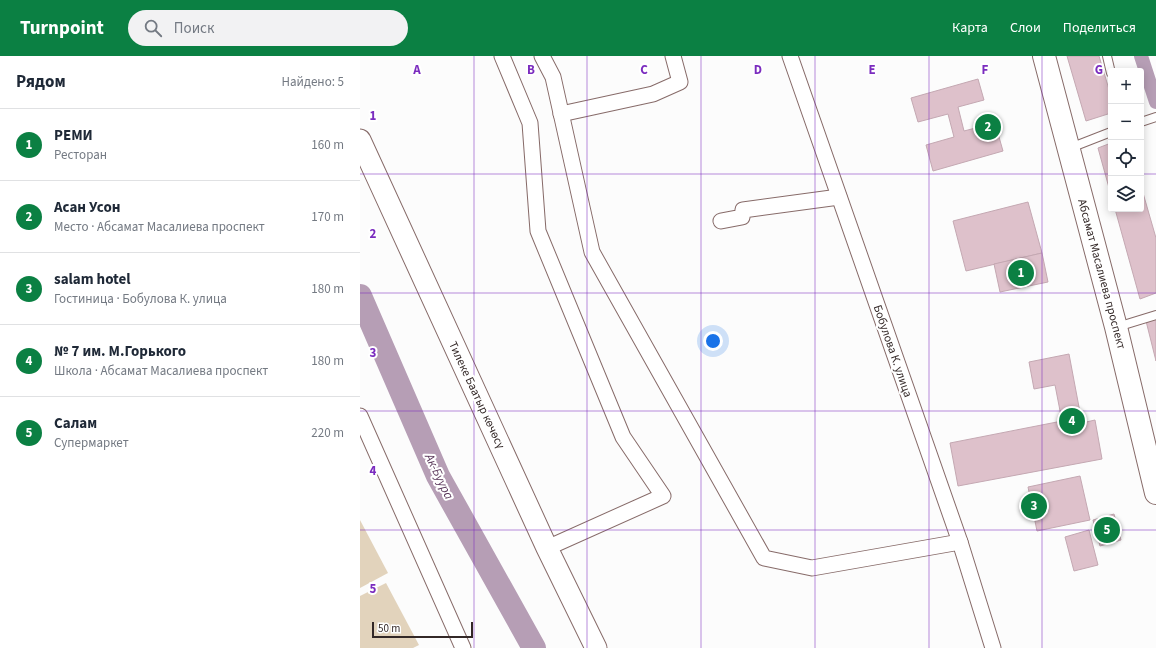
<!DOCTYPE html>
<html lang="ru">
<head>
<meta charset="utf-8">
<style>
  body { margin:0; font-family:"Source Sans 3",sans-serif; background:#f2f2f3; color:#1f2937 }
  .controls { position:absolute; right:12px; top:12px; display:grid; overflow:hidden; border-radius:4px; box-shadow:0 2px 10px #0003 }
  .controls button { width:36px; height:36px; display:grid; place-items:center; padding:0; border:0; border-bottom:1px solid #e0e1e3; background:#fff; color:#1f2937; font:20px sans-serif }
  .scale { position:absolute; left:12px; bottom:10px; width:101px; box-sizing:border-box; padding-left:4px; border:2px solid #332827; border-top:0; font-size:11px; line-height:14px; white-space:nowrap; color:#332827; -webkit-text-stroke:3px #fff; paint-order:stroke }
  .you { position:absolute; left:353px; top:285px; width:14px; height:14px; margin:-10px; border:3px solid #fff; border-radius:50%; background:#1a73e8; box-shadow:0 0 0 6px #1a73e833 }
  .badge { display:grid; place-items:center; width:26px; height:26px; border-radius:50%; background:#0b8043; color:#fff; font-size:13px; font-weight:700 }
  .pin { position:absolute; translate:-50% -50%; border:2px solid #fff; box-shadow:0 1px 4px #0006 }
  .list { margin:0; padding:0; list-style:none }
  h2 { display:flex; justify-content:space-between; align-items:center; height:52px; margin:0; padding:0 16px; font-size:17px }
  h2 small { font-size:13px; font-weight:400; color:#747a83 }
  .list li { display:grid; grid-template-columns:26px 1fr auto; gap:12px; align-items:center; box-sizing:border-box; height:72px; padding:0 16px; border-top:1px solid #e0e1e3 }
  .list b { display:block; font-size:15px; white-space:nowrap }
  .list p { margin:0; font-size:13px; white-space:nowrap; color:#747a83 }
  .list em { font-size:13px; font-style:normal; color:#747a83 }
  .icon { flex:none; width:22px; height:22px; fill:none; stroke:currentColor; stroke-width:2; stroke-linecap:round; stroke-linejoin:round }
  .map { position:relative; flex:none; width:796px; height:592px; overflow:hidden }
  header { display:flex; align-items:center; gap:24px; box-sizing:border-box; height:56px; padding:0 20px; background:#0b8043; color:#fff }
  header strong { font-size:19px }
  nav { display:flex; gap:22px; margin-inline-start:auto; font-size:14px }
  .search { width:280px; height:36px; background:#f2f2f3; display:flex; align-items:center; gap:10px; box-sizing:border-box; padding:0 14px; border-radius:22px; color:#747a83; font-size:15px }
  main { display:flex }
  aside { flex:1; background:#fff }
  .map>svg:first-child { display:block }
</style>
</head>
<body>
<header>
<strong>Turnpoint</strong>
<div class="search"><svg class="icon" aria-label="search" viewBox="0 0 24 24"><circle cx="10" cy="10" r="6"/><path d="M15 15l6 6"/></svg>Поиск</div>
<nav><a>Карта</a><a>Слои</a><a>Поделиться</a></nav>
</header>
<main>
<aside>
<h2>Рядом<small>Найдено: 5</small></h2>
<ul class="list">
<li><span class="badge">1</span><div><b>РЕМИ</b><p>Ресторан</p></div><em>160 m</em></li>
<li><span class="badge">2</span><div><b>Асан Усон</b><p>Место · Абсамат Масалиева проспект</p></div><em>170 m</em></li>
<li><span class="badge">3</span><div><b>salam hotel</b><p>Гостиница · Бобулова К. улица</p></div><em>180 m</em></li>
<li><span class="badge">4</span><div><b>№ 7 им. М.Горького</b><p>Школа · Абсамат Масалиева проспект</p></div><em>180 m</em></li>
<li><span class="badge">5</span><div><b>Салам</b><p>Супермаркет</p></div><em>220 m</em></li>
</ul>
</aside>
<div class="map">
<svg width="796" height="592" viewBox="0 0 796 592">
  <rect width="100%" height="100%" fill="#fcfcfc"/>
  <g fill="#e2d3bc">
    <path d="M0,464l28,53 -28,15z"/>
    <path d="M26,527l33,62 -6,3h-53v-52z"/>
  </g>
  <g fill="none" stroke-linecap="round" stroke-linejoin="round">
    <path stroke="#b69eb5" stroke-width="14" d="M781,0l15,46"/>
    <path stroke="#b69eb5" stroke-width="24" d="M0,240l78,180 96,172"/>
  </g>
  <g fill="#dec1cb" stroke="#c4a8b2">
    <path d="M707,0h32l12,40v17l-25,8z"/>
    <path d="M618,23l6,21 -26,7 6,24 31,-8 8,28 -70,20 -7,-26 28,-8 -6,-23 -30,8 -7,-24z"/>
    <path d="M751,87v52l-13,-47z"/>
    <path d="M781,130l15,52v55l-16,6 -25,-90h26z"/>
    <path d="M668,146l14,51 -76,18 -13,-50z"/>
    <path d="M682,197l6,29 -48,10 -6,-28z"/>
    <path d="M796,263v42l-10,-40z"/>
    <path d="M709,298l13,69 13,-3 7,39 -144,27 -8,-43 112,-22 -7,-36 -21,4 -5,-27z"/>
    <path d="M720,420l10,44 -53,11 -9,-44z"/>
    <path d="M754,458l7,26 -21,6 -7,-26z"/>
    <path d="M729,474l9,35 -24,6 -9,-34z"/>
  </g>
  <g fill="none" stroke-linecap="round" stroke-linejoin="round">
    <defs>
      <g id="lane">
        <path d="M747,0l4,17"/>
        <path d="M781,66l15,-5"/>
        <path d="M710,92l41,-16"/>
        <path d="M757,271l39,-12"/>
      </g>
      <g id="street">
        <path d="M142,0l28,67 8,108 85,206 40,59 -116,52"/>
        <path d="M182,0l11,21 39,175 172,306 48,10 148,-26"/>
        <path d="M430,0l170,486 33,106"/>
        <path d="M201,58l92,-20 27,-12 -7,-26"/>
        <path d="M361,165l21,-4 1,-7 96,-13"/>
        <path d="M0,360l103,232"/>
      </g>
      <path id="secondary" d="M0,84l187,408 49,100"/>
      <path id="primary" d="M684,0l72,271 40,166"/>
    </defs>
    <use href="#lane" stroke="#876b69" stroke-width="10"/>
    <use href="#street" stroke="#876b69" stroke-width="17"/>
    <use href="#secondary" stroke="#876b69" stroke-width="23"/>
    <use href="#primary" stroke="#876b69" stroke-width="24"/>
    <use href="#lane" stroke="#fff" stroke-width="8"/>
    <use href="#street" stroke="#fff" stroke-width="15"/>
    <use href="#secondary" stroke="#fff" stroke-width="21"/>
    <use href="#primary" stroke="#fff" stroke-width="22"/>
  </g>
  <path fill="none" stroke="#7b2cbf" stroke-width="1" stroke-opacity="0.55" d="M114,0v592M227,0v592M341,0v592M455,0v592M569,0v592M682,0v592M0,118h751M781,118h15M0,237h796M0,355h796M0,474h796"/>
  <g text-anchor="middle" stroke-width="4" stroke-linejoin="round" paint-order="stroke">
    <g font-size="12" fill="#332827" stroke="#fff">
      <text transform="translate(742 218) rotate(75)" y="4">Абсамат Масалиева проспект</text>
      <text transform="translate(533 295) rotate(71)" y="4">Бобулова К. улица</text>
      <text transform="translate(117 339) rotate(65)" y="4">Тилеке Баатыр көчөсү</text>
    </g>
    <g font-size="13" font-style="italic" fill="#5a375a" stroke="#fff">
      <text transform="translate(80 420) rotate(64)" y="5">Ак-Буура</text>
    </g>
  </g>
  <g font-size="13" text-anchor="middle" font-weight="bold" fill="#7b2cbf" stroke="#fff" stroke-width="4" stroke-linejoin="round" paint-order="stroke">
    <text x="57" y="18">A</text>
    <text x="171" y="18">B</text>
    <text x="284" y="18">C</text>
    <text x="398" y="18">D</text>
    <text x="512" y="18">E</text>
    <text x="625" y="18">F</text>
    <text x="739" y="18">G</text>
    <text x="13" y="64">1</text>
    <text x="13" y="182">2</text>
    <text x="13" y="301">3</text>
    <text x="13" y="419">4</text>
    <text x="13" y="537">5</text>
  </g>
</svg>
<div class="controls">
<button>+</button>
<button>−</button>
<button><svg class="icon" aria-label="locate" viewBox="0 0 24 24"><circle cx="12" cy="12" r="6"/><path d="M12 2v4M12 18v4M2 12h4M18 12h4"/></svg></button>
<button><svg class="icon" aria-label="layers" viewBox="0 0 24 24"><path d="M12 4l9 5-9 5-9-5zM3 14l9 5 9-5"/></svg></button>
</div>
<div class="scale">50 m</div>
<div class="you"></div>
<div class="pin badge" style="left:661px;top:217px">1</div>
<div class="pin badge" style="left:628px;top:71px">2</div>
<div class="pin badge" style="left:674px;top:450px">3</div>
<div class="pin badge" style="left:712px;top:365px">4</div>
<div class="pin badge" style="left:747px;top:474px">5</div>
</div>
</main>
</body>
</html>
